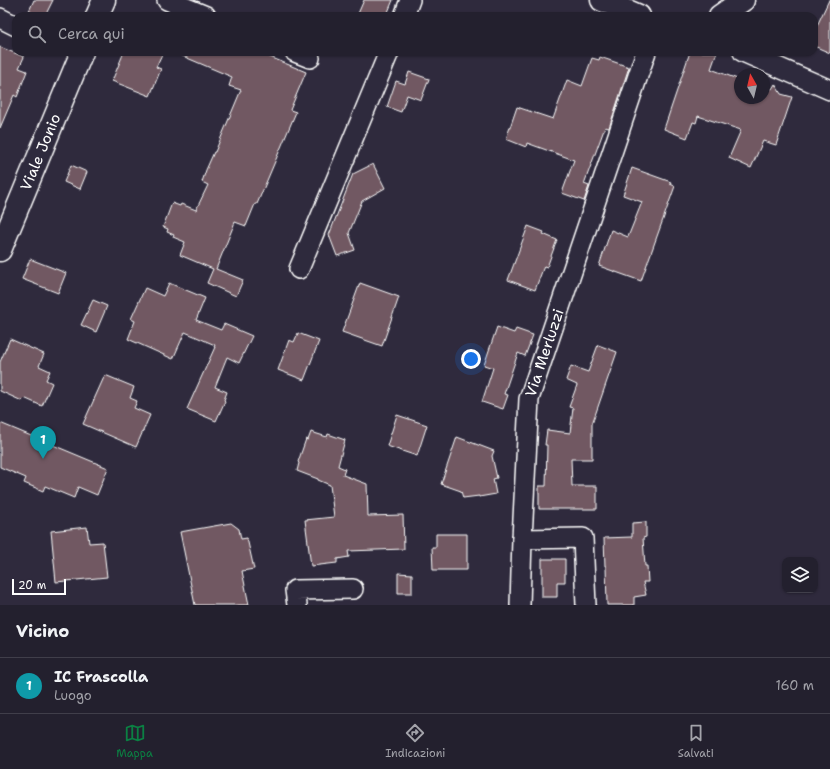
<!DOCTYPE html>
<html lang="it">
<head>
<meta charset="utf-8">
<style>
  body { margin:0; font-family:"Shantell Sans",sans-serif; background:#2b2836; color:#f1f3f6 }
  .controls { position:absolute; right:12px; bottom:12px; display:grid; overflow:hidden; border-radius:8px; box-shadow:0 1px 3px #0004 }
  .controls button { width:36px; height:36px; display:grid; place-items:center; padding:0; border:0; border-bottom:1px solid #403e4a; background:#23202e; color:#f1f3f6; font:20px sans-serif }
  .compass { position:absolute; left:734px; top:68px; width:36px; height:36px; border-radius:50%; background:#23202e; box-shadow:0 1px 3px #0004; rotate:352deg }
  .scale { position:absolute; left:12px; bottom:10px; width:54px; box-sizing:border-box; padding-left:4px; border:2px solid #fff; border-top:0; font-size:11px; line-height:14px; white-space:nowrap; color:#fff; -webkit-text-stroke:3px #2f2a3d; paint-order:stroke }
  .you { position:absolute; left:471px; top:359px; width:14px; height:14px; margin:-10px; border:3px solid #fff; border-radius:50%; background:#1a73e8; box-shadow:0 0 0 6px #1a73e833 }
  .badge { display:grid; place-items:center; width:26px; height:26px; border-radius:50%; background:#0b8043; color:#fff; font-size:13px; font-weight:700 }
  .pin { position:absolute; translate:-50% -33px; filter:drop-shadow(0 1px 2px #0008) }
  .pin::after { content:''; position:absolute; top:21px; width:14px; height:12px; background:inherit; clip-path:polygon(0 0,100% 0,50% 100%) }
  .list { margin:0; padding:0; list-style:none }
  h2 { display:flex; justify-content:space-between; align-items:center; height:52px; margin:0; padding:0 16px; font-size:17px }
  h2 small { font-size:13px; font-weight:400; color:#a3a3aa }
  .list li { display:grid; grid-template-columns:26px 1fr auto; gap:12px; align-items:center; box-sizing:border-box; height:56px; padding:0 16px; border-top:1px solid #403e4a }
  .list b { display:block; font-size:15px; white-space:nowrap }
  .list p { margin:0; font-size:13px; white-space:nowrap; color:#a3a3aa }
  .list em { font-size:13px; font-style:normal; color:#a3a3aa }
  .icon { flex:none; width:22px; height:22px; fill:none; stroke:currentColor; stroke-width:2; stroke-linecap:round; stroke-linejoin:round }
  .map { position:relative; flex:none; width:830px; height:605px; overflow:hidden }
  .search { position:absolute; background:#23202e; box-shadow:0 1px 3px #0004; left:12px; right:12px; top:12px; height:44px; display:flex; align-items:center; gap:10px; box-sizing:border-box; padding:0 14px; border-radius:12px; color:#a3a3aa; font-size:15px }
  .sheet { height:108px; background:#23202e }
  nav { display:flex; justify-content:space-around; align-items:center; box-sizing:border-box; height:56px; border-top:1px solid #403e4a; background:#23202e; font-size:11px; color:#a3a3aa }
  nav a { display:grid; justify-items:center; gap:2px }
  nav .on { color:#0b8043 }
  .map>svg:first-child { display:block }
</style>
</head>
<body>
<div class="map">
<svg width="830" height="605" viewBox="0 0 830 605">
  <rect width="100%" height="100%" fill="#2f2a3d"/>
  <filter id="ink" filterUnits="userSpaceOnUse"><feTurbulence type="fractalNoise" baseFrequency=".025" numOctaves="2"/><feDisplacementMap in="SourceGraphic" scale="8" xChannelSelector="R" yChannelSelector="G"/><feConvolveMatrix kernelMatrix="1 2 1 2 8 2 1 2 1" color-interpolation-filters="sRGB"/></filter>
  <g filter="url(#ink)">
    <g fill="#715962" stroke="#fff">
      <path d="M34,0h19l-8,16h-5l-11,-5z"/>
      <path d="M364,0h29l-5,12 -3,3 -28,1z"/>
      <path d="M829,0h1v53l-16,-7v-14z"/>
      <path d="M0,47l24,10 -5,11 8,3 -10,26 -3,-2 -14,33z"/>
      <path d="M124,52h39l-7,15 5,2 -11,27 -38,-15z"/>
      <path d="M173,52h85l48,20 -16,38 6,2 -39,92h-2l-9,22 -11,-4 -19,47 27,11 -7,16 -29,-13 6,-14 -33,-14 5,-13 -12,-5 1,-2 -7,-3 1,-3 -5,-2 9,-24 8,3 1,-2 15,6 12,-25 -6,-3 4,-12 8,-18h1l26,-62 -12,-4 3,-9z"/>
      <path d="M690,52h27l-6,17 29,11v18h24v-11l8,2 3,-5 6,10 11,3 -16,48 -13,-4 -12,27 -22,-10 12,-28 -43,-14 -2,7 -3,-1 -6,16 -23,-9z"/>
      <path d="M600,57l29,10 -20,61 -4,-1 -21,57 5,2 -5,15 -22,-8 12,-33 -47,-17 -1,4 -20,-8 11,-32 36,12 14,-39 15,6 10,-28 7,2z"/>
      <path d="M409,72l20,7 -8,21 -14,-5 -6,17 -14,-5 9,-26 9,3z"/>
      <path d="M373,164l12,24 -23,13 -13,32 6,17 -18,6 -8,-21 24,-61z"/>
      <path d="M71,165l16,7 -7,17 -16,-7z"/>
      <path d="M632,168l39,14 -1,2 5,2 -34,95 -42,-15 12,-36 17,7 14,-35 -19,-7z"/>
      <path d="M528,226l16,6 -1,2 14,6 -10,27 -3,-1 -9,24 -27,-10z"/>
      <path d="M30,259l36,14 -8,20 -36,-14z"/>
      <path d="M169,283l36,15 -9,22 25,10 3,-6 28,12 -13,27 -12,-6 -12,30 12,5 -3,8 1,1 -9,20 -29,-12 28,-62h-1l1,-2 -30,-13 -12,27 -45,-20 7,-18 -4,-2 14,-31 18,8z"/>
      <path d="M360,283l39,14 -17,49 -40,-14z"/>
      <path d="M93,300l14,6 -11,26 -15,-7z"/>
      <path d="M497,327l17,6 2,-4 17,6 -8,21 -7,-3 -14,41 4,1 -5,14 -21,-7 11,-34 -9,-3z"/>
      <path d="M298,333l21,8 -15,39 -26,-10 11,-30 5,2z"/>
      <path d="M10,339l34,15 -5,12 11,5 -4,9 6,3 -10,23 -18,-8 -2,3 -22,-10v-29z"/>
      <path d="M598,345l19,7 -25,72v35h-21l1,27h25v23h-58v-23h7l1,-41h-2l2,-15 23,3 3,-25 -4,-1 8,-22 -11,-5 5,-14 17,6z"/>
      <path d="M105,375l29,12 -4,11 7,3 -3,7 16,7 -14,32 -53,-23z"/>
      <path d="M397,415l30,10 -10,31 -30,-10z"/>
      <path d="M0,423l108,45 -11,27 -19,-8 -4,11 -29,-12 -2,5 -19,-8 2,-5 -26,-11z"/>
      <path d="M311,432l16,5 1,-3 17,6 -7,26 7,3 -2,6 24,9 1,32 35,-1 1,34 -56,2 1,6 -12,2v4l-26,3 -6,-46 29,-3 -4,-32 -12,-5v-1l-21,-8 2,-8 -1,-1 8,-23 2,1z"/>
      <path d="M457,437l37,14 -2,5 5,22 -4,1 3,15 -17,3v-1l-16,2 -2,-7 -20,-7z"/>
      <path d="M646,522v15l-3,1 2,28h2l1,16h-5l3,13 -12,2v8h-27l-1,-39h-1l-1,-28 28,-1v-14z"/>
      <path d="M231,523l8,6 2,10 6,-1 7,31 -12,2 7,34h-54l-15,-73z"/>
      <path d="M87,527l2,16 14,-1 4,35 -51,5 -5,-51z"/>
      <path d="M436,534h31v36h-34l-1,-23h4z"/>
      <path d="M542,559h23v23h-8v15h-15z"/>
      <path d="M398,573l14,1v19h-14z"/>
    </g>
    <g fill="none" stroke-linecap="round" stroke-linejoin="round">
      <defs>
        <g id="minor">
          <path d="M167,0l39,16"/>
          <path d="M404,16l6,-16"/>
          <path d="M0,18l16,8"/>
          <path d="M295,52l15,6"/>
          <path d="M743,52l87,38"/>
          <path d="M299,269l90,-217"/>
          <path d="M297,605l-2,-15 58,-1"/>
          <path d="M520,605l2,-66"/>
          <path id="s1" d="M586,605l-3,-67 -61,1 7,-140 117,-347"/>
        </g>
        <g id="tertiary">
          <path d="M602,0l37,16"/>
          <path d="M97,16l7,-16"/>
          <path d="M720,16l23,-16"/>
          <path id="s2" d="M0,250l82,-198"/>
        </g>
      </defs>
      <use href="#minor" stroke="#fff" stroke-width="22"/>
      <use href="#tertiary" stroke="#fff" stroke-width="25"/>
      <use href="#minor" stroke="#2f2a3d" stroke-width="19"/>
      <use href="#tertiary" stroke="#2f2a3d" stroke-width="22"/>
    </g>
  </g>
  <g text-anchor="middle" stroke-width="3.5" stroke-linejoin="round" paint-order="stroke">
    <g font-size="15" fill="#fff" stroke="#2f2a3d">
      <text dy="5" stroke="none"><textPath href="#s2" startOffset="106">Viale Jonio</textPath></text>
      <text dy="5" stroke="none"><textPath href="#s1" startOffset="317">Via Merluzzi</textPath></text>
    </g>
  </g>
</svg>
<div class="controls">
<button><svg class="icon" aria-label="layers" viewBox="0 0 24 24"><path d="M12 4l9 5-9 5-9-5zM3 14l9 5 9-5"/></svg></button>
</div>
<svg class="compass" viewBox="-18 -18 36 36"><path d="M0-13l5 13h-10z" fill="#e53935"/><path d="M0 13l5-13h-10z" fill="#a3a3aa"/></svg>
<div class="scale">20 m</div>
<div class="you"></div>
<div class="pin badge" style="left:43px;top:459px;background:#0f9aa8">1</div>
<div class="search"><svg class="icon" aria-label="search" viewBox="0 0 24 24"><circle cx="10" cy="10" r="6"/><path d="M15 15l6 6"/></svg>Cerca qui</div>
</div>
<section class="sheet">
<h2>Vicino<small></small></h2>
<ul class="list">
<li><span class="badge" style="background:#0f9aa8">1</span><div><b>IC Frascolla</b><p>Luogo</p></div><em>160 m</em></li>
</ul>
</section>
<nav>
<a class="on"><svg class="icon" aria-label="map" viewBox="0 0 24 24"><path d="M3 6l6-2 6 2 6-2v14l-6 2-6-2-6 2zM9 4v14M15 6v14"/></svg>Mappa</a>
<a><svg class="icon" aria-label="directions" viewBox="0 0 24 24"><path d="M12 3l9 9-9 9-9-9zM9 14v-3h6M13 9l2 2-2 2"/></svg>Indicazioni</a>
<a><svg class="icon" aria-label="saved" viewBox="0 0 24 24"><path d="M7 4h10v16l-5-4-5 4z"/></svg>Salvati</a>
</nav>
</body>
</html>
